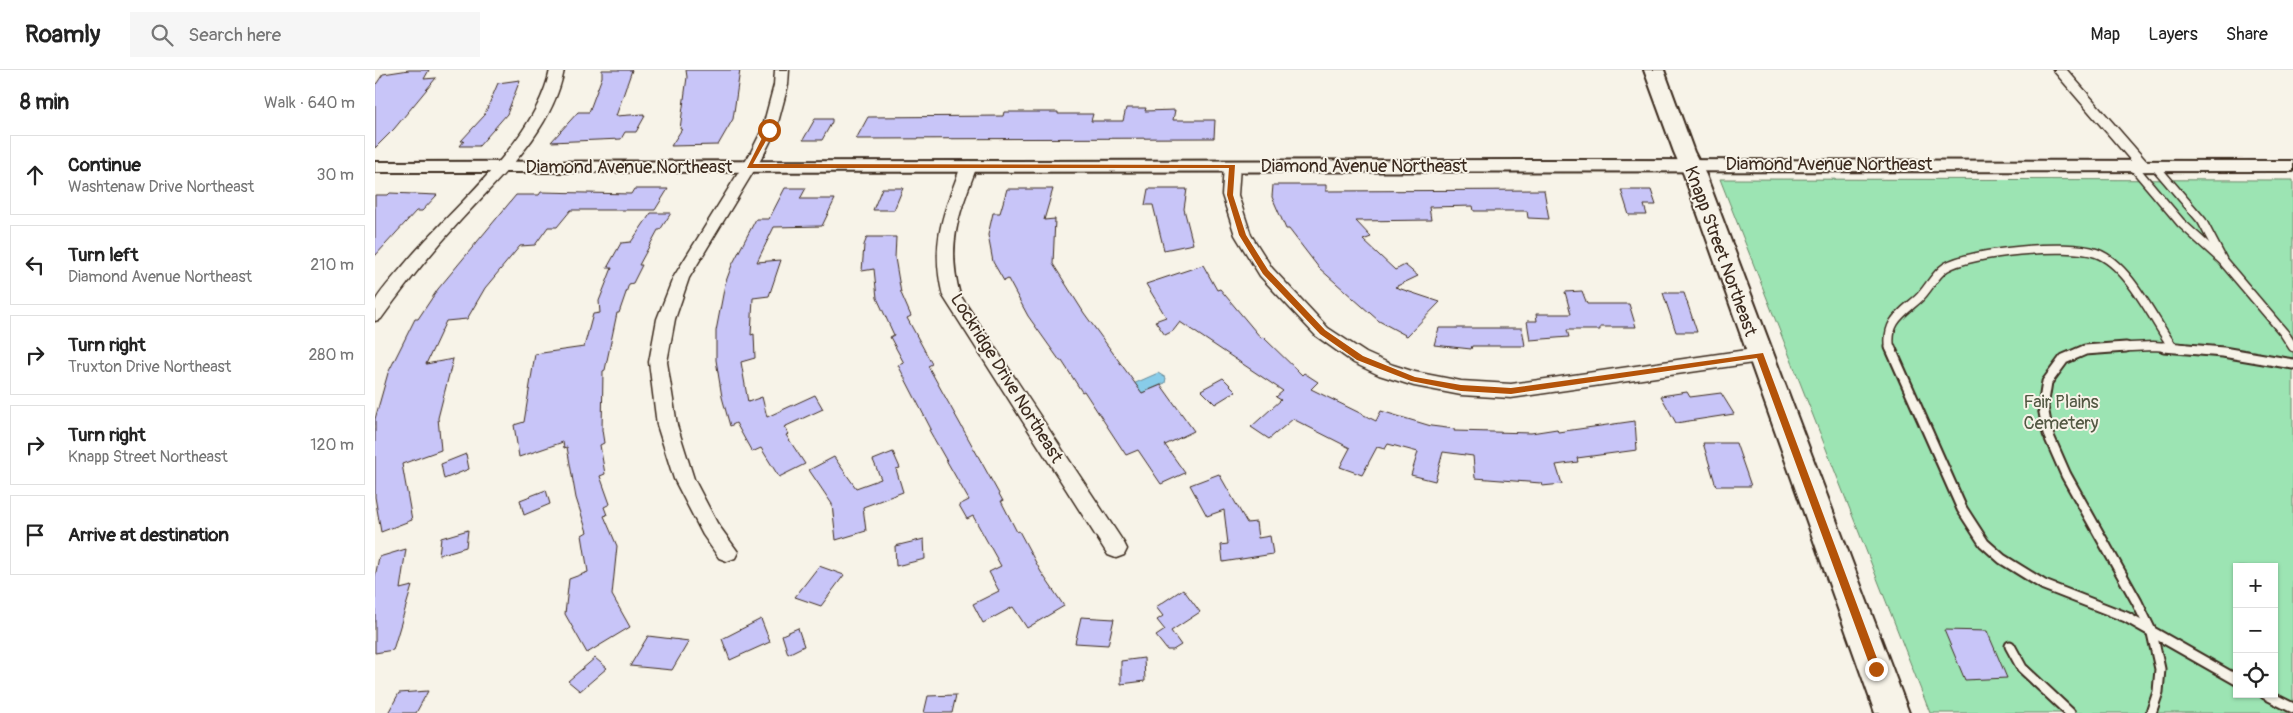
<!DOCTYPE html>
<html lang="en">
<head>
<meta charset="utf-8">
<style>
  body { margin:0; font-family:Pangolin,sans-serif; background:#f6f6f6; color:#222 }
  .controls { position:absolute; right:15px; bottom:15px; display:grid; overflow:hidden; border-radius:0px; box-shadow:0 1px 4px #0004 }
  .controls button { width:45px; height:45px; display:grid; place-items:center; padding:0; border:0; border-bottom:1px solid #e0e0e0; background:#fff; color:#222; font:25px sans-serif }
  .stop { position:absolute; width:15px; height:15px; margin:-11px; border:4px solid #b45309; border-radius:50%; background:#fff }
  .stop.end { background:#b45309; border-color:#fff; box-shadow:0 1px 5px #0008 }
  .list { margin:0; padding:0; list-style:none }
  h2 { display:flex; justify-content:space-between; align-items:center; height:65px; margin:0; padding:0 20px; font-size:21px }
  h2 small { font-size:16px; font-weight:400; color:#767676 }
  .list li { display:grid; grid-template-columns:32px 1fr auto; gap:15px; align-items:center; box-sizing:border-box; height:80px; margin:0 10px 10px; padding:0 10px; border:1px solid #e0e0e0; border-radius:0px }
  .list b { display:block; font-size:19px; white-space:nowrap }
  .list p { margin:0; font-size:16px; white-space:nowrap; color:#767676 }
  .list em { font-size:16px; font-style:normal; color:#767676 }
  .icon { flex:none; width:28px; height:28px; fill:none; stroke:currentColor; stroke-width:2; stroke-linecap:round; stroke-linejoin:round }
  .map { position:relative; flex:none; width:1918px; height:643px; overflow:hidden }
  header { display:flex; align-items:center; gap:30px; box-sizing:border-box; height:70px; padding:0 25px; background:#fff; border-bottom:1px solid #e0e0e0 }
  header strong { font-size:24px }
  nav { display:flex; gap:28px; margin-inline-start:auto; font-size:18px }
  .search { width:350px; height:45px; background:#f6f6f6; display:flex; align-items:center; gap:12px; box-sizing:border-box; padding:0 18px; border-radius:0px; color:#767676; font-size:19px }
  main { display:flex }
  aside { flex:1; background:#fff }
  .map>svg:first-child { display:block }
</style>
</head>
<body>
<header>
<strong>Roamly</strong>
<div class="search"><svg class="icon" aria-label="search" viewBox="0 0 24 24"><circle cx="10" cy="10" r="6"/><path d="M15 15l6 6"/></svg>Search here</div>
<nav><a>Map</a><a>Layers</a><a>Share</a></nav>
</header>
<main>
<aside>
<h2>8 min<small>Walk · 640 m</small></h2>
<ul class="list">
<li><svg class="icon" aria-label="ahead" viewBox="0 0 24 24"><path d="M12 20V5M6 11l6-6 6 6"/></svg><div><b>Continue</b><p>Washtenaw Drive Northeast</p></div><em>30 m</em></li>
<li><svg class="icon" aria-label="left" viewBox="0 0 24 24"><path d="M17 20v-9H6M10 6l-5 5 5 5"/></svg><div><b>Turn left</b><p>Diamond Avenue Northeast</p></div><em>210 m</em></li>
<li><svg class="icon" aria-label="right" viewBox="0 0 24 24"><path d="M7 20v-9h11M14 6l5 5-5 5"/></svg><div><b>Turn right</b><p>Truxton Drive Northeast</p></div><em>280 m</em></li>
<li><svg class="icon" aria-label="right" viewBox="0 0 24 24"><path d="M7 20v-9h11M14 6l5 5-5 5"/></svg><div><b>Turn right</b><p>Knapp Street Northeast</p></div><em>120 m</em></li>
<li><svg class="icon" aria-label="arrive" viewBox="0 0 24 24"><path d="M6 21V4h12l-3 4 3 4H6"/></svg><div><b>Arrive at destination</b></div></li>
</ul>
</aside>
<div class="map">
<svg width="1918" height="643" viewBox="0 0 1918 643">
  <rect width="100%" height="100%" fill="#f7f3e8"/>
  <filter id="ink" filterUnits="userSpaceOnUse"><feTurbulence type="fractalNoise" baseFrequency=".02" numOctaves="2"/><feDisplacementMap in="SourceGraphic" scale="10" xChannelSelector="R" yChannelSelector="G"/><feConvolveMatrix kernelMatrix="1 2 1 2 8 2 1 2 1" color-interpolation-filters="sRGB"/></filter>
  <g filter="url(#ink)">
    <path fill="#9ce4b3" stroke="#6c8768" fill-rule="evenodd" d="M1345,109l573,1v533h-363zM1862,497h37v127h-37z"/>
    <path fill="#88cce9" stroke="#698b98" d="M783,303l8,5 -1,5 -28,12 -6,-10z"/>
    <g fill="#c8c5f8" stroke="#3b2a1e">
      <path d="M34,0h20l-5,9 12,-1 -42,51 -19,19v-62l8,-12z"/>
      <path d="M227,0h30l-16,46 28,-2 -1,2h2l-9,16h-11l-4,7 -70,3 27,-30h11l13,-35z"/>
      <path d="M311,0h54l-7,49 -15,26 -47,1 11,-17h-2l7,-52z"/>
      <path d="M145,10l-13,34 -28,32h-19l4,-5h-3l23,-25 14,-33z"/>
      <path d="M751,38h20l-1,3 30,-1 -2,10h42l-1,18 -358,1 12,-22 135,-1 1,-4h54v2h35l-2,7h32z"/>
      <path d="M440,49h17v3l-10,18h-19z"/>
      <path d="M898,115h53v6l218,-1 5,29 -21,-1 -1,-7h-53l-1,-5 -44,1 2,13 -75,1 15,16 -8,3 32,30 10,-5 13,11 -23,11 45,15 -33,34 -28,-15 -60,-53 -30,-39h-3l-14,-32z"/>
      <path d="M410,118h21l-6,11h35l-13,27 -48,1 -17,35 24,-2 -12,36 -16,2 -2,37 3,-1 1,24 -14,4 7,40 14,-5 5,20 48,-22 8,14 -39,18 5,7 -3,1 19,29 -26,13 -18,-29 -9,4 -16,-29 -6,3 -8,-29 -6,-37v-29l9,-47 7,-19 24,-46h13z"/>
      <path d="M507,118h21l-9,22h-21z"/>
      <path d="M259,119h34l-13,21h-84l-14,17h-9l-13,18 -15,1 -35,42 -18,31 -21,2 -20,43 27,-5 -15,59 3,32 -39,14 10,56 -31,12 -6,-35v-78l13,-46 27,-54h3l20,-30 78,-94h23l2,-3 90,2z"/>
      <path d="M632,119h46l-9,31 11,-1 -2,45 31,49 58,80 19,-8 33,46 -29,14 20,28 -24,11 -23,-34 -12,5 -42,-64 -2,1 -20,-31h-2l-32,-45 -20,-37 -4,2 -11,-19 -5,-27 5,-22h7z"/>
      <path d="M773,119h39l-3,20 9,35 -29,6 -11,-45h-8z"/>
      <path d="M1246,120h30l5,15h-12l3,10h-18z"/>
      <path d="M15,123l47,2 -15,16h-6l-41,45v-61h13z"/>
      <path d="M276,143h20l-11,17h-2l-19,35h3l-9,18 -4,1 -10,29h-2l-12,57 -2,1 -1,59 2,13 -4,2 5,29 -5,2 10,28 -6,3 3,8 -3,1 13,30 -5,49 18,32 -43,26 -22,-39 4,-35 19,-7 -6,-37 5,-3 -11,-34 -9,-51 -3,1 -1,-6 -44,15 -5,-32 10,-3 11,-68 49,-7 9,-33 7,-1 -1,-12 13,-33h-5l14,-25 10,-1z"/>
      <path d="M492,167h29l-1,21 6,35 10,23 -4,2 25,46 -4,2 75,135h-2l16,31 2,-1 22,41 23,34 -37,22 -14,-21 -30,16 -10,-19 26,-13 -10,-19 12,-6 -28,-50 -6,3 -8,-14 10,-5 -40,-70 2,-1 -33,-64 6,-2 -14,-26 4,-2 -17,-37 -3,-29 -12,2 2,-26z"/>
      <path d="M828,195l14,25 3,-1 41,49 2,-1 39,38 2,-2 14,9 -7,7 65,32 5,-10 50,15 24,3 -1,2 77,2 26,-4 1,3 77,-11 2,29 -60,8 1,4 -22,3 6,19 -20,2 -1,-3 -66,-5 -2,-22 -30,-4 -8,29 -24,-6 7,-23 -30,-8 -3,5 -8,-2 -15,28 -22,-8 10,-19 -57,-29 -24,20 -18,-12 30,-27 -5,-3 7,-6 -103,-69 -7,9 -8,4 -10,-14 11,-4 -20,-33z"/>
      <path d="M1207,221l5,13h42l7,23h-36v3h-33l2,7 -39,3 -3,-19h10l-1,-7h35l-6,-22z"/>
      <path d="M1288,223h21l13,39h-21z"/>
      <path d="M1064,258h83l3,18h-53l-1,3 -37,-4z"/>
      <path d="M848,308l13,13 -21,13 -14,-14z"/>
      <path d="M1312,322l3,5 31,-4 13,21 -58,9 -15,-27z"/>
      <path d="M1328,373h33l15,43h-35z"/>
      <path d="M518,382l7,16 -4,1 7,23 -40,15 3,24 -30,9 -4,-36 -23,-34 25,-13 22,31 25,-9 -8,-19z"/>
      <path d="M91,384l3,15 -25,10 -3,-15z"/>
      <path d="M844,404l28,49 9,-1 2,16 12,-2 3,18 -50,8 -2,-17 7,-1 -4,-34 -17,6 -17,-31z"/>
      <path d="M171,420l4,14 -26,11 -4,-15z"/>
      <path d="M93,460l-2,17 -27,8 2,-17z"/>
      <path d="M549,469l1,20 -29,7 -1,-20z"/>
      <path d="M31,479l-6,40 12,-3 -19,64 -18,3v-76l4,-20z"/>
      <path d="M444,496l25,9 -23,31 -26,-9z"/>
      <path d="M808,519l17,23 -29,19 10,14 -8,5h-6l-11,-14 9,-6 -8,-10 6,-4 -7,-9z"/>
      <path d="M706,547l33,2 -6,26 -33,-2z"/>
      <path d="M386,549l9,23 -40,18 -8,-21z"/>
      <path d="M423,558l6,18 -16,8 -6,-19z"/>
      <path d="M1569,560l43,1 20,47 -42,2z"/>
      <path d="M273,566l41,5 -17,29 -42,-4z"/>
      <path d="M220,588l12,10 -27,23 -12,-10z"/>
      <path d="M769,588l1,23 -24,3v-23z"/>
      <path d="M53,621l-12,22h-28l11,-20z"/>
      <path d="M581,625l-4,18h-28l4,-17z"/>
    </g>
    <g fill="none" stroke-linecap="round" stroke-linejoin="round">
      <defs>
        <g id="service-far1">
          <path d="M1758,96l48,57 41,37 62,73 9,14"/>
          <path d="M1780,96l47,55 20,38"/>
          <path d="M1515,278c-4,-26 11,-34 28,-49 10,-9 16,-24 28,-32 25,-15 121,-24 150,-14 32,11 57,66 76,93"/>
          <path d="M1734,278l44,-2 31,2"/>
        </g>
        <g id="service">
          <path d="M1515,277l72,162 22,34 18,16 42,26 82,32 111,63"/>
          <path d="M1751,277l-41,3 -21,9 -17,23 -4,25 5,27 18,41 71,127 15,31 8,36 -2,23 -7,21"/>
          <path d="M1789,277l59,5 70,12"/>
          <path d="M1635,576l12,22 48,45"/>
          <path d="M1890,624l28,14"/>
        </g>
        <g id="minor">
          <path d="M175,0h14c-12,62 -63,106 -104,151 -28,31 -55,64 -79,98l-6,2c0,-5 0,-14 0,-19 3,-9 26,-33 33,-42 47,-56 127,-118 142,-190z"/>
          <path d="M400,0h14l-1,15 -12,45 -12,24 -75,124 -14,41 -8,43 10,63 17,54 23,44 21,29 -3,6 -8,3 -8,-3 -16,-23 -29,-56 -17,-54 -8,-63 8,-43 16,-41 77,-124 12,-24 12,-45z"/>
          <path d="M1678,0h14l81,93 3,3 -3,3h-10z"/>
          <path d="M594,91l5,2 3,3c-18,48 -31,77 -17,129l164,248 3,6 -3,6 -8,3 -8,-3 -165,-259c-13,-53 0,-81 18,-130l3,-3z"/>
          <path d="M857,91l5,2 3,3 -2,29 13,40 21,33 56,60 38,25 27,12 22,7 46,9 50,3 249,-36 6,2 3,5 -3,5 -6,2 -249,36 -50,-3 -47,-9 -35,-11 -25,-12 -38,-27 -56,-60 -25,-41 -13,-40 2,-29 3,-3z"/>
        </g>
        <path id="tertiary" d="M1199,90l719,1v10l-1918,1v-10z"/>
        <path id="secondary" d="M1269,0h20l30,82 12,23 203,538h-34l-191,-538 -10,-23z"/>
      </defs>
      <use href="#service-far1" stroke="#3b2a1e" stroke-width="11"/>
      <use href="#service" stroke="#3b2a1e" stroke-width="13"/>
      <use href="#minor" stroke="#3b2a1e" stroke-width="3"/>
      <use href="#tertiary" stroke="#3b2a1e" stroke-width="4"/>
      <use href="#secondary" stroke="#3b2a1e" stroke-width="4"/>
      <use href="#service-far1" stroke="#f7f3e8" stroke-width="8"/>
      <use href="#service" stroke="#f7f3e8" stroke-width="9"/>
      <use href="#minor" fill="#f7f3e8" fill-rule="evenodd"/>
      <use href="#tertiary" fill="#f7f3e8" fill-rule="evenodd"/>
      <use href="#secondary" fill="#f7f3e8" fill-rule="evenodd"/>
    </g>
  </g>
  <path fill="#b45309" d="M394,58l3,2 -19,34 482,1 -2,30 13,40 22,35 57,60 38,26 52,21 46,8 50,3 252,-35 118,316 -1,3 -4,2 -5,-5 -114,-311 -246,36 -50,-3 -50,-10 -54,-21 -37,-26 -57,-60 -24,-39 -12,-40 2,-27h-482l19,-38z"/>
  <g text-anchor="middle" stroke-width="4" stroke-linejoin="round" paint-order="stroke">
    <g font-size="18" fill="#3b2a1e" stroke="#f7f3e8">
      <text x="1454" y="100">Diamond Avenue Northeast</text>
      <text x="989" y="102">Diamond Avenue Northeast</text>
      <text x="254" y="103">Diamond Avenue Northeast</text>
      <text transform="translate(1346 181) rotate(70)" y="6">Knapp Street Northeast</text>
      <text transform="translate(632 308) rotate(58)" y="6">Lockridge Drive Northeast</text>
    </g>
    <g font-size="18" fill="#535843" stroke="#f7f3e8">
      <text x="1686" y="338">Fair Plains<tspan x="1686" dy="21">Cemetery</tspan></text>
    </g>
  </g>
</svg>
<div class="controls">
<button>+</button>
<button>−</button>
<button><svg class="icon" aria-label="locate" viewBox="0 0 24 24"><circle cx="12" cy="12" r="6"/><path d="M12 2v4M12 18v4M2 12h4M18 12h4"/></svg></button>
</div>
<div class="stop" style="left:394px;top:60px"></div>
<div class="stop end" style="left:1501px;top:599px"></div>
</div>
</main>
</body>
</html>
